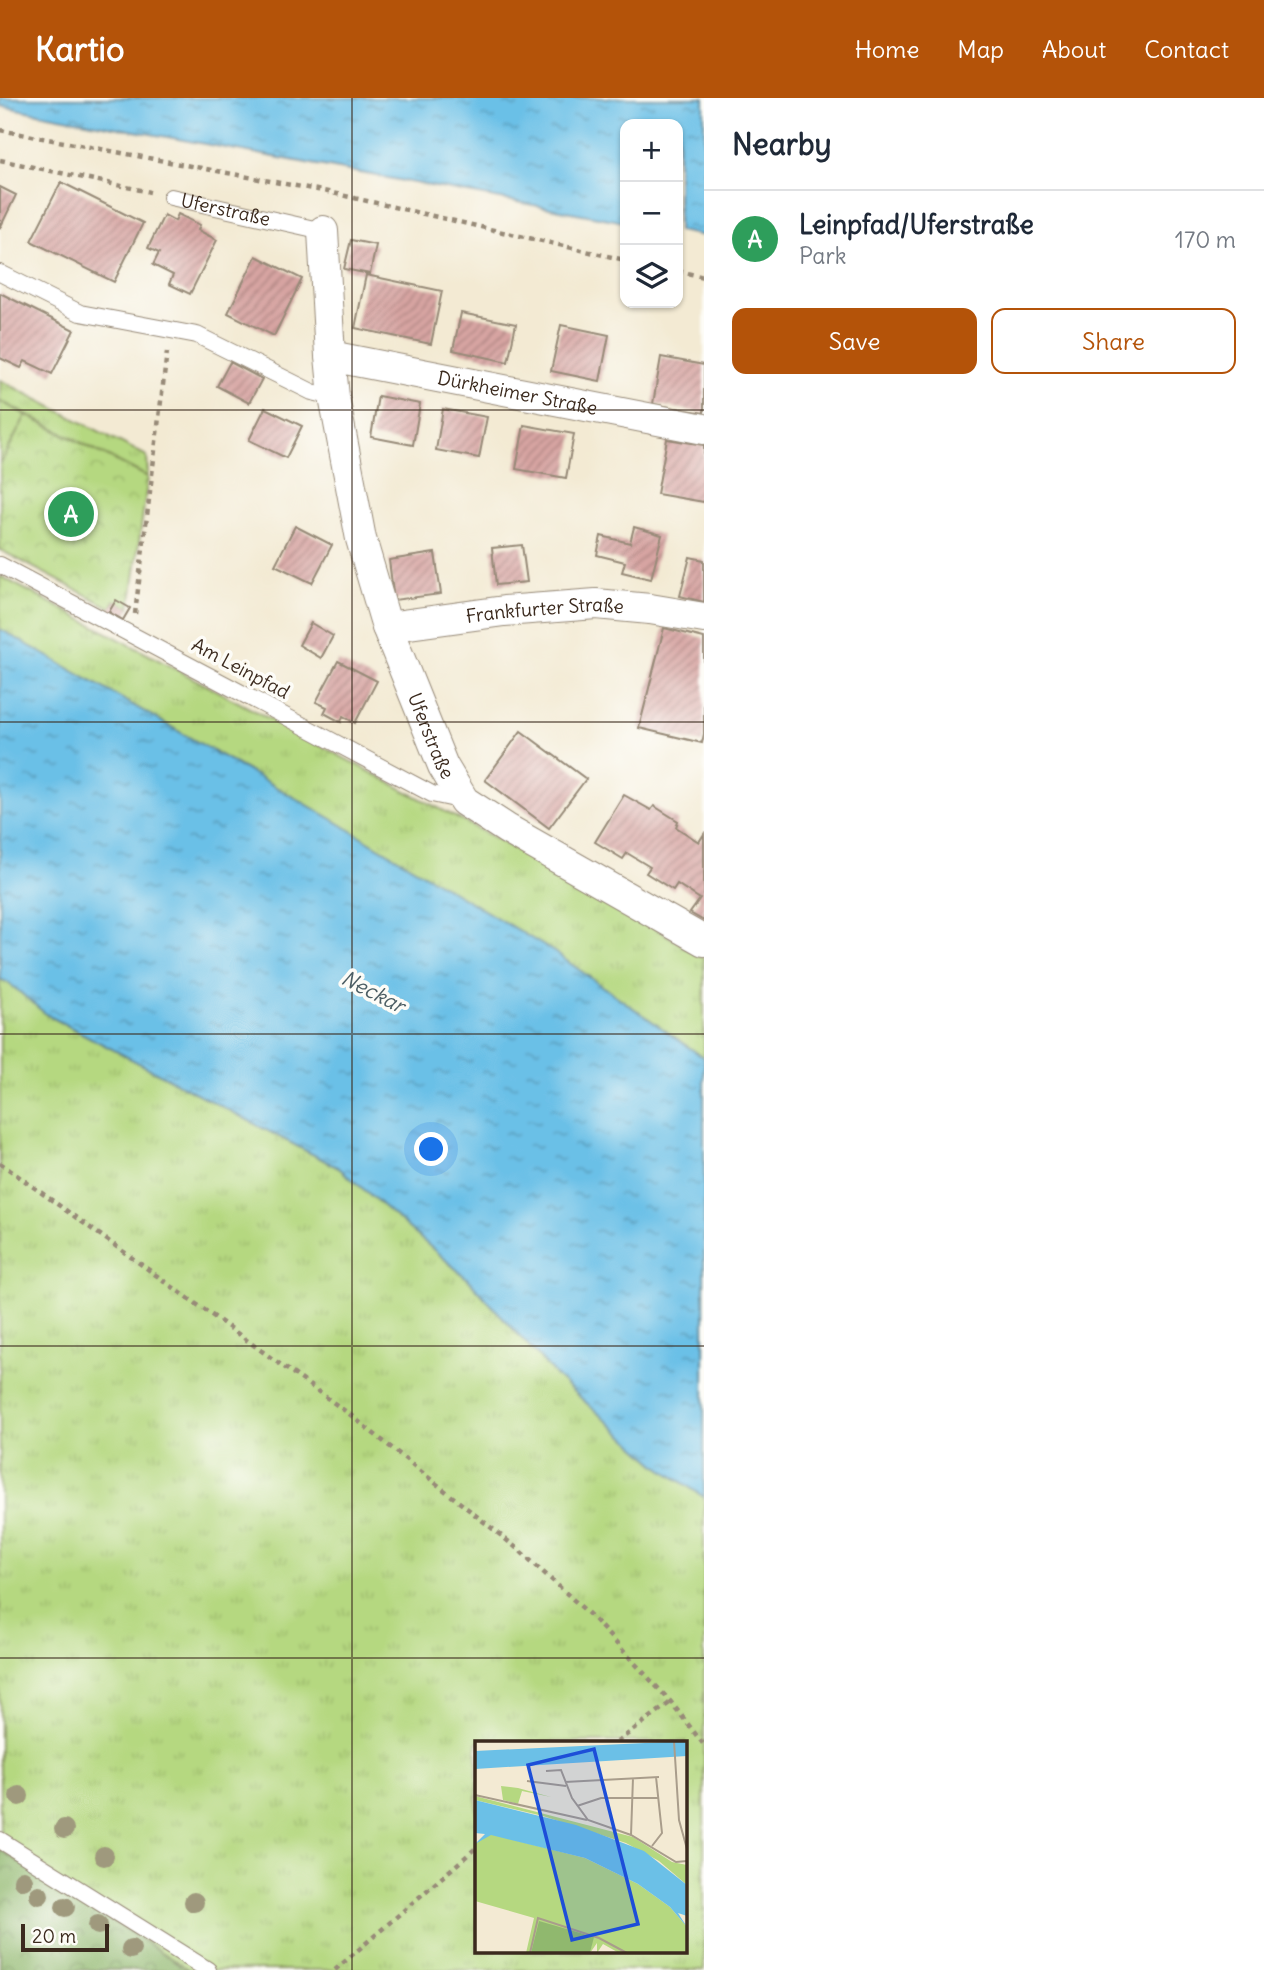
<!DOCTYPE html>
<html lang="en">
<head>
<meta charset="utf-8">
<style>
  body { margin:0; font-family:Delius,sans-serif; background:#f2f2f3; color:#1f2937 }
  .controls { position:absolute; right:21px; top:21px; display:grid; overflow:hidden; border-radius:14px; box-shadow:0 2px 5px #0004 }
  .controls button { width:63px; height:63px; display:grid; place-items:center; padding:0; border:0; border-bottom:2px solid #e0e1e3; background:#fff; color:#1f2937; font:35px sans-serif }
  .scale { position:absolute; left:21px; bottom:18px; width:88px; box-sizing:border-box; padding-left:7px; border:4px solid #3b2a1e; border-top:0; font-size:19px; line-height:24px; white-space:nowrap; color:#3b2a1e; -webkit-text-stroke:5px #fdfcf7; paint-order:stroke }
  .you { position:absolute; left:432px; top:1052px; width:24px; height:24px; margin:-18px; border:5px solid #fff; border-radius:50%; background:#1a73e8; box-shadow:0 0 0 10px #1a73e833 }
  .badge { display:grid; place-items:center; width:46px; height:46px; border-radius:50%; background:#b45309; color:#fff; font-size:23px; font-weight:700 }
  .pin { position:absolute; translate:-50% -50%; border:4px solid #fff; box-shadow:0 2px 7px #0006 }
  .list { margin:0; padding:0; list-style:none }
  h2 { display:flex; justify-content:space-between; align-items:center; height:91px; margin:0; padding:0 28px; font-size:30px }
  h2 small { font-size:23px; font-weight:400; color:#747a83 }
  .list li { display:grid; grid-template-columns:46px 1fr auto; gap:21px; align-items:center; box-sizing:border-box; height:98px; padding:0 28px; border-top:2px solid #e0e1e3 }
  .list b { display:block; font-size:26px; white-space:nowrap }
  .list p { margin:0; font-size:23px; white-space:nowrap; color:#747a83 }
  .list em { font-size:23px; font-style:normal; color:#747a83 }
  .actions { display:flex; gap:14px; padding:21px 28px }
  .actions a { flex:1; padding:16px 0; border:2px solid #b45309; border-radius:14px; text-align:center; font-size:24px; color:#b45309 }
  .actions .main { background:#b45309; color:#fff }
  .icon { flex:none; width:38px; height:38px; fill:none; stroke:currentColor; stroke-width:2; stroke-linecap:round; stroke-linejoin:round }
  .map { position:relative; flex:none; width:704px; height:1872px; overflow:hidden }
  header { display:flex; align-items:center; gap:42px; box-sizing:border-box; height:98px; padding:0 35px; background:#b45309; color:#fff }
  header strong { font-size:33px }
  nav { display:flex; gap:38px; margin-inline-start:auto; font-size:24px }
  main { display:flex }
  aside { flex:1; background:#fff }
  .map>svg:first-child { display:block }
</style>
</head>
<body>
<header>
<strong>Kartio</strong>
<nav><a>Home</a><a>Map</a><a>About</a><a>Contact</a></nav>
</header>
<main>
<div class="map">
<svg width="704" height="1872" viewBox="0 0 704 1872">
  <defs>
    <pattern id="grass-tufts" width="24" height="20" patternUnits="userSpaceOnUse" patternTransform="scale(1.75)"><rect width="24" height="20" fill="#b5d880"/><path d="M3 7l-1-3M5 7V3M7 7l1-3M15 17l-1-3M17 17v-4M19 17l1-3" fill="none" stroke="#9dba6e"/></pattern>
    <pattern id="forest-crowns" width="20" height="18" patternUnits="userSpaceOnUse" patternTransform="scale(1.75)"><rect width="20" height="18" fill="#90b86e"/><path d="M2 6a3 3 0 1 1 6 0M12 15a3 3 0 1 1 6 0" fill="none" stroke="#77965a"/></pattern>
    <pattern id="park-crowns" width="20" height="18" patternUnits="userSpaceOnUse" patternTransform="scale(1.75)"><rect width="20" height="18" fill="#b5d880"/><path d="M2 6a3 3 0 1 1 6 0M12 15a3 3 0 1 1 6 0" fill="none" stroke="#9dba6e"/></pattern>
    <pattern id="water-ripples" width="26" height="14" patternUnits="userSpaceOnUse" patternTransform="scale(1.75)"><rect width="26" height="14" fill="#6bc0e7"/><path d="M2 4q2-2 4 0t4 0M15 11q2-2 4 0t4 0" fill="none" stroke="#599cbb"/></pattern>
    <pattern id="building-hatch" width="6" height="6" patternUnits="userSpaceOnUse" patternTransform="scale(1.75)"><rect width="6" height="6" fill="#d7a4a2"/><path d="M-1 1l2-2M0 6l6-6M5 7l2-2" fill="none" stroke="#b08683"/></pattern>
  </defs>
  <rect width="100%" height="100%" fill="#fdfcf7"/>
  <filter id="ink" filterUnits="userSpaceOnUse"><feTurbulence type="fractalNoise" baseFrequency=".0143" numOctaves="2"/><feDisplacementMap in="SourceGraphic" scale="14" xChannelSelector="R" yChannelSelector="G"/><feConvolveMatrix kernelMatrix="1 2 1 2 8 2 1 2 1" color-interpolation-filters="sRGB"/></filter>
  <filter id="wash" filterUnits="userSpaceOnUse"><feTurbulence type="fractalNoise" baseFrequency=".00686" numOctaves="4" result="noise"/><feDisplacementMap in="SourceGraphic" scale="28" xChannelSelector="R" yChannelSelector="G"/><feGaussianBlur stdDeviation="1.57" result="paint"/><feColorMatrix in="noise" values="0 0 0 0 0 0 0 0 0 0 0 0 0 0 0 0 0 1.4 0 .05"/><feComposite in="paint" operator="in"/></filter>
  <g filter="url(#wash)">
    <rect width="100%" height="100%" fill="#f3ead3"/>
    <g fill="url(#grass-tufts)" stroke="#78814f" stroke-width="2" fill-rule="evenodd">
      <path d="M0,282l147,76 1,21 -148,-76z"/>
      <path d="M0,478l493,261 158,88 53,34v99l-150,-106 -224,-134 -330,-189z"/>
      <path d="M0,881l9,4 38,32 292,153 131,113 86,95 102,90 46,31v473h-515l-189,-120zM477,1644h208v209h-208z"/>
    </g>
    <path fill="url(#forest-crowns)" stroke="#667146" stroke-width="2" d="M0,1752l189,120h-189z"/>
    <path fill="url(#park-crowns)" stroke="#78814f" stroke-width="2" d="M26,317l122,62 -18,131 -15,-8 -4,8 -111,-58v-85z"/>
    <path fill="#b5d880" stroke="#78814f" stroke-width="2" d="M0,303l26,14 -26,50z"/>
    <g fill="url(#water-ripples)" stroke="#537582" stroke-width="2">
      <path d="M0,0h704v138l-26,-5v-107h-53v98l-625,-116z"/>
      <path d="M0,531l330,189 224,134 150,106v439l-46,-31 -102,-90 -86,-95 -131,-113 -292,-153 -38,-32 -9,-4z"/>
    </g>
    <g id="blocks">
      <g fill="url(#building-hatch)">
        <path d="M61,84l82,41 -29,59 -83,-41z"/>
        <path d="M0,89l16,8 -16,33z"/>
        <path d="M178,116l22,11 -2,5 19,10 -27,54 -21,-10 4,-9 -20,-10 6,-12 -11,-5 16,-33 11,6z"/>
        <path d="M351,142l25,5 -6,29 -26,-5z"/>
        <path d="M256,158l46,23 -28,57 -46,-23z"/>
        <path d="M366,177l76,16 -11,53 -76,-16z"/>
        <path d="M0,195l74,37 -22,44 -27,-13 -4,7 -21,-10z"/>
        <path d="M461,215l55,11 -8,38 -55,-12z"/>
        <path d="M561,227l48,10 -9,46 -49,-10z"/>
        <path d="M661,259l43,8v48l-51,-9z"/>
        <path d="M230,264l32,17 -13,24 -32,-17z"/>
        <path d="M378,298l42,8 -7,41 -42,-8z"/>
        <path d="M265,310l37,18 -16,32 -37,-18z"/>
        <path d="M443,311l44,8 -8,41 -43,-8z"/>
        <path d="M524,327l50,9 -8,44 -50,-9z"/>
        <path d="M667,341l37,6v57l-47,-8z"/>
        <path d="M295,428l37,19 -20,38 -37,-18z"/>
        <path d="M634,429l28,8 -11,44 -29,-7 3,-10 -28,-7 4,-19 29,7z"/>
        <path d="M522,447l5,37 -31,3 -4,-37z"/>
        <path d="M435,455l6,41 -47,6 -5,-40z"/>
        <path d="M690,459l14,3v42l-24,-6z"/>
        <path d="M116,502l14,8 -7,12 -14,-8z"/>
        <path d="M311,525l22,13 -12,22 -22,-13z"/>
        <path d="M664,530l40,10v96l-2,9 -63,-15z"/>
        <path d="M338,563l39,20 -22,42 -12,-7 -2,6 -17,-9 3,-6 -11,-5z"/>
        <path d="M521,633l65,48 -37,49 -64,-48z"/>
        <path d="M624,697l27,15 3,-4 24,15 -2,6 23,15 5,-8v87l-14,-8 10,-14 -23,-15 -4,6 -27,-17 4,-6 -23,-14 -4,6 -28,-17z"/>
      </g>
    </g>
  </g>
  <g filter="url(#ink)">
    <use href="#blocks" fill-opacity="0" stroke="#978a78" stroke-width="2"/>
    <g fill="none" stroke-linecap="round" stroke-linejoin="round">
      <defs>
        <g id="service">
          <path id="s1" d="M171,99l152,34"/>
          <path d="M0,175l80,40 117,22 115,57 22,5"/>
          <path d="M0,467l432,229 32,7"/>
          <path d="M0,1742l208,130"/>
        </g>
        <g id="minor">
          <path id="s2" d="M323,133l7,125 4,41 27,142 26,88 56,139 21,35 43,28 197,112"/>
          <path id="s3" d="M330,258l374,73"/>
          <path id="s4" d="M387,529l117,-16 92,-7 54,5 54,9"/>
        </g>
      </defs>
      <use href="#service" stroke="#978a78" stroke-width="18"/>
      <use href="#minor" stroke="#978a78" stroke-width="32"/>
      <g stroke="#978a78" stroke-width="4.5" stroke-dasharray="5 5" stroke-linecap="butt">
        <path d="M0,32l328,62 297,68"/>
        <path d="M0,62l150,32"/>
        <path d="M678,173l26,6"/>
        <path d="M135,516l32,-262"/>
        <path d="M0,1065l348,250 171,137 69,63 83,89 33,43"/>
        <path d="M617,1644l54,-40"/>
        <path d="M335,1872l142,-123"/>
      </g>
      <use href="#service" stroke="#fff" stroke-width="16"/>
      <use href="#minor" stroke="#fff" stroke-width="30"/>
    </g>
    <g fill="#9f997d">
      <circle cx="19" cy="1698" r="10"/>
      <circle cx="64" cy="1731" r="10"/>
      <circle cx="104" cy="1758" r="10"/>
      <circle cx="23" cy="1782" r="10"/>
      <circle cx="39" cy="1797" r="10"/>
      <circle cx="194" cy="1804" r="10"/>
      <circle cx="65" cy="1809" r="10"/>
      <circle cx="98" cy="1827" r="10"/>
      <circle cx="131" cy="1851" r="10"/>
    </g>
  </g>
  <path fill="none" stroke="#3b2a1e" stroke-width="2" stroke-opacity="0.55" d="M352,0v1872M0,312h704M0,624h704M0,936h704M0,1248h704M0,1560h704"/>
  <g text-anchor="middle" stroke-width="7" stroke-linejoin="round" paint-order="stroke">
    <g font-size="19" fill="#3b2a1e" stroke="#fdfcf7">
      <text dy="7" stroke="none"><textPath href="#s1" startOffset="56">Uferstraße</textPath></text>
      <text dy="7" stroke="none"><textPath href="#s3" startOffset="191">Dürkheimer Straße</textPath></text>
      <text dy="7" stroke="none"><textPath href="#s4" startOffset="159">Frankfurter Straße</textPath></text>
      <text transform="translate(241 570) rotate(28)" y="7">Am Leinpfad</text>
      <text dy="7" stroke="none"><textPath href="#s2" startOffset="520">Uferstraße</textPath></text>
    </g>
    <g font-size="21" font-style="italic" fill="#4c5e64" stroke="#fdfcf7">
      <text transform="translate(373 894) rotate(27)" y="7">Neckar</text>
    </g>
  </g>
  <g transform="translate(475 1643)">
    <rect width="212" height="212" fill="#f3ead3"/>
    <path d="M26,45l17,2 33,9 -29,-6 -4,13 -15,-4zM0,55l158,41 39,25 15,3v20l-28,-24 -33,-18 -83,-27 -68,-16zM15,93l95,24 53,26 32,23 17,20v26h-68l-16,-9 -6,9v-10l-7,10 3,-16 -67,16 8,-35 -59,-17v-57z" fill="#b5d880"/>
    <path d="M64,180l55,16 -4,16h-59z" fill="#90b86e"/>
    <path d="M212,0v15l-212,13v-18zM0,59l101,25 68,26 43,34v31l-9,-3 9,14 -17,-20 -32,-23 -53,-26 -94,-23 -16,9 10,-10 -10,-1z" fill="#6bc0e7"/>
    <path fill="none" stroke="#a99d8b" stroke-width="2" d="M77,0h47M199,0l5,79 8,29M71,30l15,-1 11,28 16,22 43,15 45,27 11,-1M52,40l39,5M90,41l94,-5M0,54l112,25M102,65l24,-8h57M212,68v24M156,94l2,-57M177,105l10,-13 -6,-56M55,212l8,-35 61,20 28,15"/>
    <path fill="#1d4ed8" fill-opacity="0.15" stroke="#1d4ed8" stroke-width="3.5" d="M119,8l44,175 -66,16 -44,-175z"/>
    <rect width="212" height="212" fill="none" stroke="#3b2a1e" stroke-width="3.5"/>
  </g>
</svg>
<div class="controls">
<button>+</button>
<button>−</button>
<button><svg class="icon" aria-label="layers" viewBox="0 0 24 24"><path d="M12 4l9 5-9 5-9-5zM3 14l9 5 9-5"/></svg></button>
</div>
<div class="scale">20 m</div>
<div class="you"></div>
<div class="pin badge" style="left:71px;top:416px;background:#2e9e5b">A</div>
</div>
<aside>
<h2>Nearby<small></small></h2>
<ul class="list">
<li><span class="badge" style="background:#2e9e5b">A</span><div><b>Leinpfad/Uferstraße</b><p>Park</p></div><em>170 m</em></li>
</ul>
<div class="actions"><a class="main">Save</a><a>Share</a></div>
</aside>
</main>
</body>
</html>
